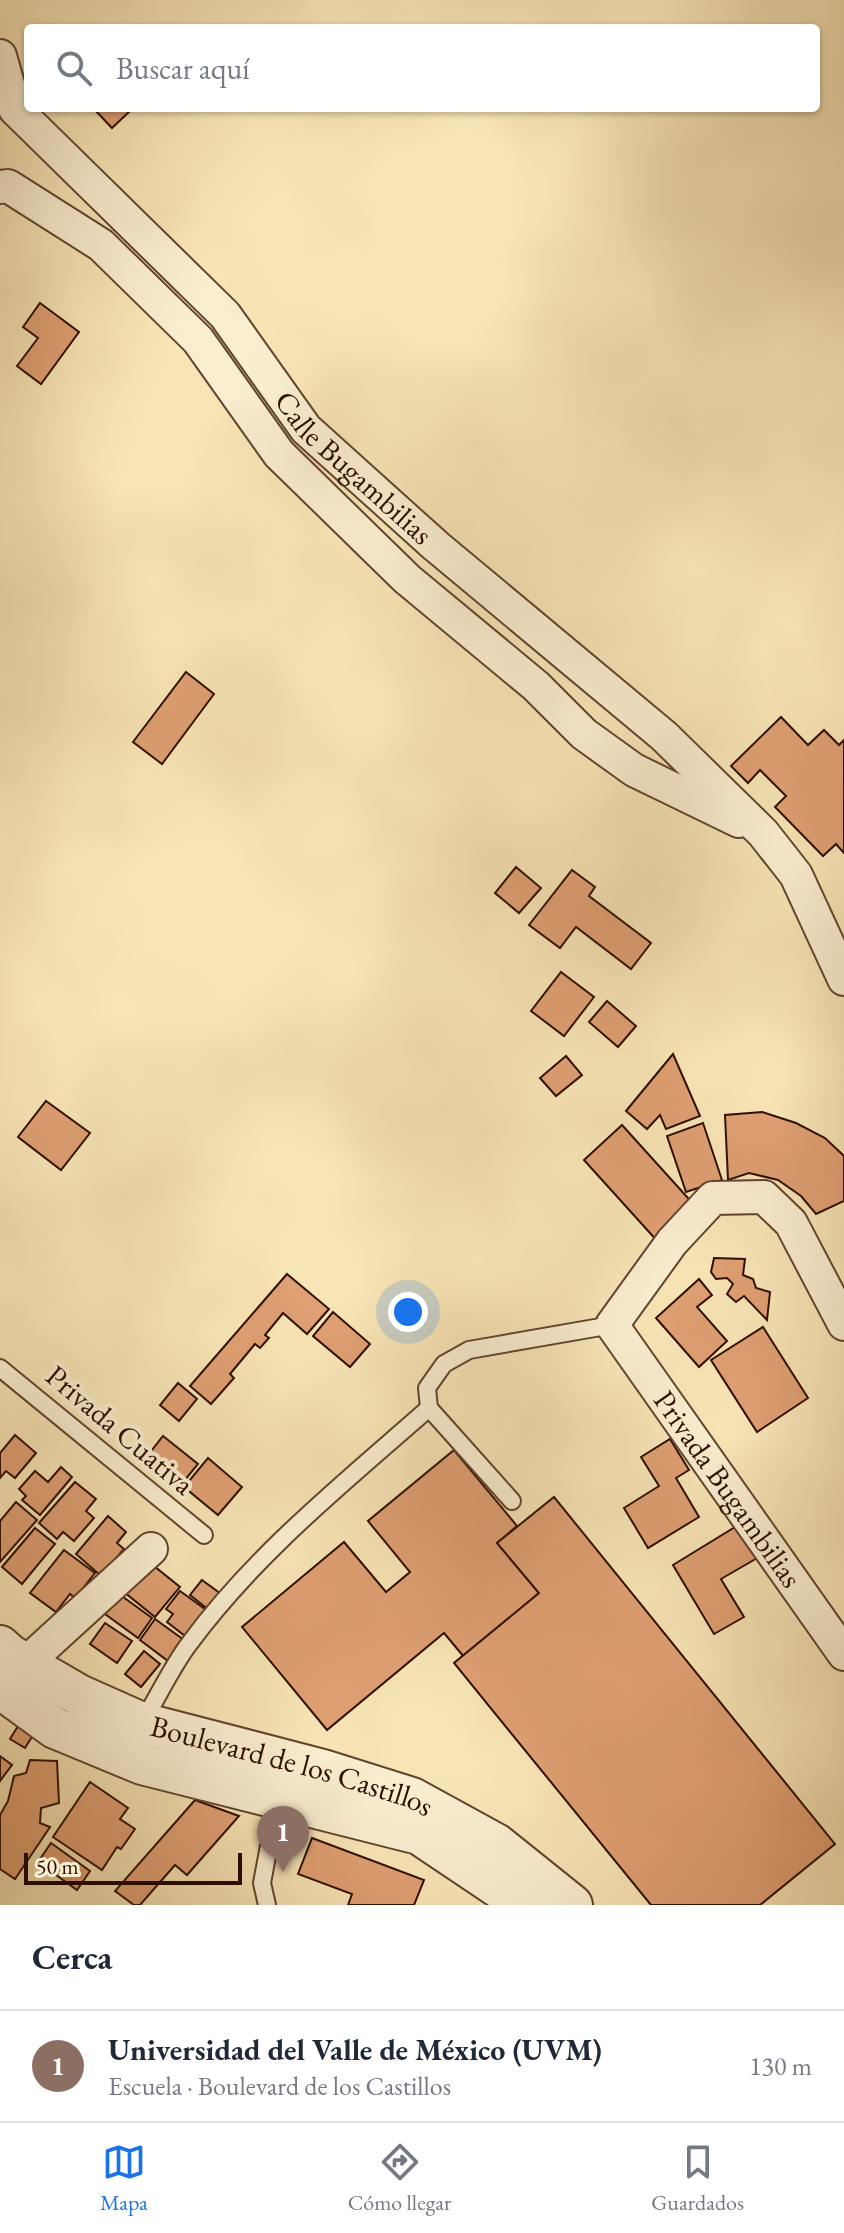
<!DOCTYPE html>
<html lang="es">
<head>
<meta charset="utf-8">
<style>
  body { margin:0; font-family:"EB Garamond",serif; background:#f6f6f7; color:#1f2937 }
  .scale { position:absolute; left:24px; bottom:20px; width:218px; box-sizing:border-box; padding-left:8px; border:4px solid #2e0e00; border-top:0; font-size:22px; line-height:28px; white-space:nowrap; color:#2e0e00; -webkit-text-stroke:6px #faeed0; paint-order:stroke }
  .you { position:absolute; left:408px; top:1312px; width:28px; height:28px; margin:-20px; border:6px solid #fff; border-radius:50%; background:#1a73e8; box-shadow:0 0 0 12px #1a73e833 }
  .badge { display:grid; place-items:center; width:52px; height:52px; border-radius:50%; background:#1a73e8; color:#fff; font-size:26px; font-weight:700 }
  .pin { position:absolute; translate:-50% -66px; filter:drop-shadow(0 2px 4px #0008) }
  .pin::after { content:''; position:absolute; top:42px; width:28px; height:24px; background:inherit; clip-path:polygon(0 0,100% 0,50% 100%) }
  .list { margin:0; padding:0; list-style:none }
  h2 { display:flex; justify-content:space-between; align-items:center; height:104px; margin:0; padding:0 32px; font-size:34px }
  h2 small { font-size:26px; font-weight:400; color:#747a83 }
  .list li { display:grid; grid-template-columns:52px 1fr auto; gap:24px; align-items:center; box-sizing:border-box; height:112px; padding:0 32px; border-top:2px solid #e0e1e3 }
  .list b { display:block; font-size:30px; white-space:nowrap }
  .list p { margin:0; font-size:26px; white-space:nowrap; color:#747a83 }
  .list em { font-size:26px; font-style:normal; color:#747a83 }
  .icon { flex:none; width:44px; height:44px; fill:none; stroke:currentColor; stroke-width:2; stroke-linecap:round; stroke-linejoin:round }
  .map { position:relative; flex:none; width:844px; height:1905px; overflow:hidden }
  .search { position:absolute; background:#fff; box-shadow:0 2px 6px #0004; left:24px; right:24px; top:24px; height:88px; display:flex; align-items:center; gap:20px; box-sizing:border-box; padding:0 28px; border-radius:8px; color:#747a83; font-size:30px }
  .sheet { height:216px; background:#fff }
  nav { display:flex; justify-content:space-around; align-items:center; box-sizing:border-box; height:112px; border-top:2px solid #e0e1e3; background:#fff; font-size:22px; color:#747a83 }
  nav a { display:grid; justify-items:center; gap:4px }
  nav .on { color:#1a73e8 }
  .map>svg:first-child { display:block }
</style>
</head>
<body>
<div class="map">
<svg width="844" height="1905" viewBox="0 0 844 1905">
  <rect width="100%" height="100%" fill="#f8e5b6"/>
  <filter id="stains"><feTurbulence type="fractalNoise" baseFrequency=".0025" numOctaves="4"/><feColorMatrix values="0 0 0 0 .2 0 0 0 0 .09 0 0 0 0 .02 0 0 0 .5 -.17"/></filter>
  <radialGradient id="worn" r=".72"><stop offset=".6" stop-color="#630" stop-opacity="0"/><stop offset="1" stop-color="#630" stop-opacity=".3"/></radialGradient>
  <g fill="#dfa073" stroke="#2e0e00" stroke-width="2">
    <path d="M93,108h36l2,2 -19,18z"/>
    <path d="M40,303l39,29 -38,52 -24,-18 21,-28 -15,-11z"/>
    <path d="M186,672l28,22 -52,70 -29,-22z"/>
    <path d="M781,717l27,28 16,-15 15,15 5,-5v113l-8,-9 -13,12 -48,-49 11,-11 -26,-26 -12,13 -17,-17z"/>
    <path d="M516,867l25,21 -22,25 -24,-20z"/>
    <path d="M572,870l23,17 -6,9 62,47 -20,26 -55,-42 -16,21 -31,-23z"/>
    <path d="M561,972l33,25 -30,39 -33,-25z"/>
    <path d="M607,1001l29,25 -18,21 -29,-25z"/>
    <path d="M673,1054l27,62 -34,13 -6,-14 -13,14 -21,-18z"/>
    <path d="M566,1056l16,19 -26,21 -16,-18z"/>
    <path d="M46,1101l44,32 -29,37 -43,-33z"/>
    <path d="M762,1112l34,11 29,15 19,18v45l-28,13 -15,-18 -23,-16 -29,-7 -21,7 -3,-65z"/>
    <path d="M703,1123l19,57 -36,12 -19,-56z"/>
    <path d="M622,1125l75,83 -38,35 -75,-83z"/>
    <path d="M714,1258l31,1 -2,16 10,4 3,9 14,4 -3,28 -23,-24 -8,6 -9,-8 6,-10 -6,-6 -11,1 -5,-7z"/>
    <path d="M287,1274l42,35 -22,25 -24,-21 -18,22 4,3 -9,10 -5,-4 -25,30 4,4 -23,26 -21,-18z"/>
    <path d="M699,1279l13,16 -15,12 30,34 -28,26 -43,-49z"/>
    <path d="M333,1312l37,32 -20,23 -37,-31z"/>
    <path d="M763,1327l45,71 -51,34 -46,-72z"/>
    <path d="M178,1383l19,16 -18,22 -19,-16z"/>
    <path d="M15,1435l21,18 -21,25 -9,-7 -6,7v-25z"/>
    <path d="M163,1436l35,28 -18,22 -35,-27z"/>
    <path d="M670,1439l19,31 -13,8 23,39 -51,31 -24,-40 35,-22 -18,-29z"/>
    <path d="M454,1450l63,76 -20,17 42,50 -75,64 -20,-24 -117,97 -85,-103 102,-85 42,50 24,-20 -42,-51z"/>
    <path d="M208,1458l34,29 -24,28 -34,-28z"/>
    <path d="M61,1467l11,10 -32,38 -18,-15 4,-4 -7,-7 16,-18 13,11z"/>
    <path d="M75,1482l21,17 -10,12 8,7 -20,23 -11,-9 -6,7 -18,-16z"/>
    <path d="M554,1497l281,347 -75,61h-109l-197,-242 85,-70 -42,-50z"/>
    <path d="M16,1502l21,18 -37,42v-41z"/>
    <path d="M108,1516l18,16 -9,11 7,6 -23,27 -25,-22z"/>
    <path d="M740,1524l19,33 -38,22 23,38 -30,17 -41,-69z"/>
    <path d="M35,1528l20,16 -33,40 -20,-17z"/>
    <path d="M64,1550l31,23 -20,25 -5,-4 -14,18 -26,-19z"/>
    <path d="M149,1562l31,25 -25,30 -31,-25z"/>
    <path d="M202,1580l19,14 -12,16 -19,-15z"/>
    <path d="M180,1591l29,21 -20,27 -22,-17 6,-8 -7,-5z"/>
    <path d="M119,1594l33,24 -14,20 -33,-24z"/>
    <path d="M155,1619l29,21 -16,21 -28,-21z"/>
    <path d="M105,1623l27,18 -15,22 -27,-19z"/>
    <path d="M144,1651l16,13 -19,23 -16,-13z"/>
    <path d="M18,1726l15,9 -8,13 -15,-9z"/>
    <path d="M0,1756l12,9 -12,16z"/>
    <path d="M30,1760l27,1 2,42 -18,5 -1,15 10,4 -35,52 -15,-10v-54l8,-14 6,-25 12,-3z"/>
    <path d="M90,1782l38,26 -8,11 15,10 -14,20 -4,-2 -15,23 -49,-33z"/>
    <path d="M195,1800l44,16 -52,59 -12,-10 -35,40h-6l-19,-14z"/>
    <path d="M312,1838l112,42 -10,25h-66l4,-11 -54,-20z"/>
    <path d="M51,1843l39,28 -13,19 -39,-28z"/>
  </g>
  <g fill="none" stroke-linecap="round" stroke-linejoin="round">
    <defs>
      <g id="service">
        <path d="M0,1368l204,167"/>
        <path d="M512,1501l-83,-93 -2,-20 17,-24 25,-14 143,-25"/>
        <path d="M142,1723c16,-26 29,-55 47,-79 67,-91 156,-162 240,-236"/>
        <path d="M267,1905l-5,-22 16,-85"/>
      </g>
      <g id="minor">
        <path id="s1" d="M0,56l15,53 210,206 81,114 130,117 228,190 99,97 33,42 48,104"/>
        <path d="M0,187l8,-1 93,59 97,95 81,114 128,125 129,107 48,48 50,36 105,51"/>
        <path id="s2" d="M844,1324l-53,-101 -27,-26 -51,1 -41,44 -60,83 232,329"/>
        <path d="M26,1663l125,-114"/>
      </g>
      <g id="tertiary">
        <path id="s3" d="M0,1646l10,9 69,40 63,28 181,47 89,28 84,46 76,61"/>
        <path d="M0,1688l55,40 87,36 277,70 106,71"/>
      </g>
    </defs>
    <use href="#service" stroke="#60442e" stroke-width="20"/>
    <use href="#minor" stroke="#60442e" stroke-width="36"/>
    <use href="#tertiary" stroke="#60442e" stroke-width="44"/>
    <use href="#service" stroke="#faeed0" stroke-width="16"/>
    <use href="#minor" stroke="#faeed0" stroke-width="32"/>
    <use href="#tertiary" stroke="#faeed0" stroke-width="40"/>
  </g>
  <g text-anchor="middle" stroke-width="8" stroke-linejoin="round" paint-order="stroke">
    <g font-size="30" fill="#2e0e00" stroke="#faeed0">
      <text dy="10" stroke="none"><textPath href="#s1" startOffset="550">Calle Bugambilias</textPath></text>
      <text transform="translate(120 1430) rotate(40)" y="10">Privada Cuativa</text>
      <text dy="10" stroke="none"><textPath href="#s2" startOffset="566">Privada Bugambilias</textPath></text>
      <text dy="10" stroke="none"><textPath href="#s3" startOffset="318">Boulevard de los Castillos</textPath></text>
    </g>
  </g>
  <rect width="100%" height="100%" filter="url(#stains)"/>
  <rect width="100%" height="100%" fill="url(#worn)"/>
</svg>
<div class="scale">50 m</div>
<div class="you"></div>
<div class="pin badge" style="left:283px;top:1872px;background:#8d6e63">1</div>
<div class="search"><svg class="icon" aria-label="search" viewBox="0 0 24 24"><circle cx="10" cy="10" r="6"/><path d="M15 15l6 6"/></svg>Buscar aquí</div>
</div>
<section class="sheet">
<h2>Cerca<small></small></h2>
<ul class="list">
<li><span class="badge" style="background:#8d6e63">1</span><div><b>Universidad del Valle de México (UVM)</b><p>Escuela · Boulevard de los Castillos</p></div><em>130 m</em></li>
</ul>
</section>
<nav>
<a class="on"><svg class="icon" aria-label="map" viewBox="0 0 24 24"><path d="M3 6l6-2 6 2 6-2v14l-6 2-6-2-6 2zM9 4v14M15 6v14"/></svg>Mapa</a>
<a><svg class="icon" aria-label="directions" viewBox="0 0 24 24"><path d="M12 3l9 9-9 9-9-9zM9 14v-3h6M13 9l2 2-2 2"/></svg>Cómo llegar</a>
<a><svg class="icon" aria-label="saved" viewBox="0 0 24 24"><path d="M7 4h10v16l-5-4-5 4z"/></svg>Guardados</a>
</nav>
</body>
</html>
